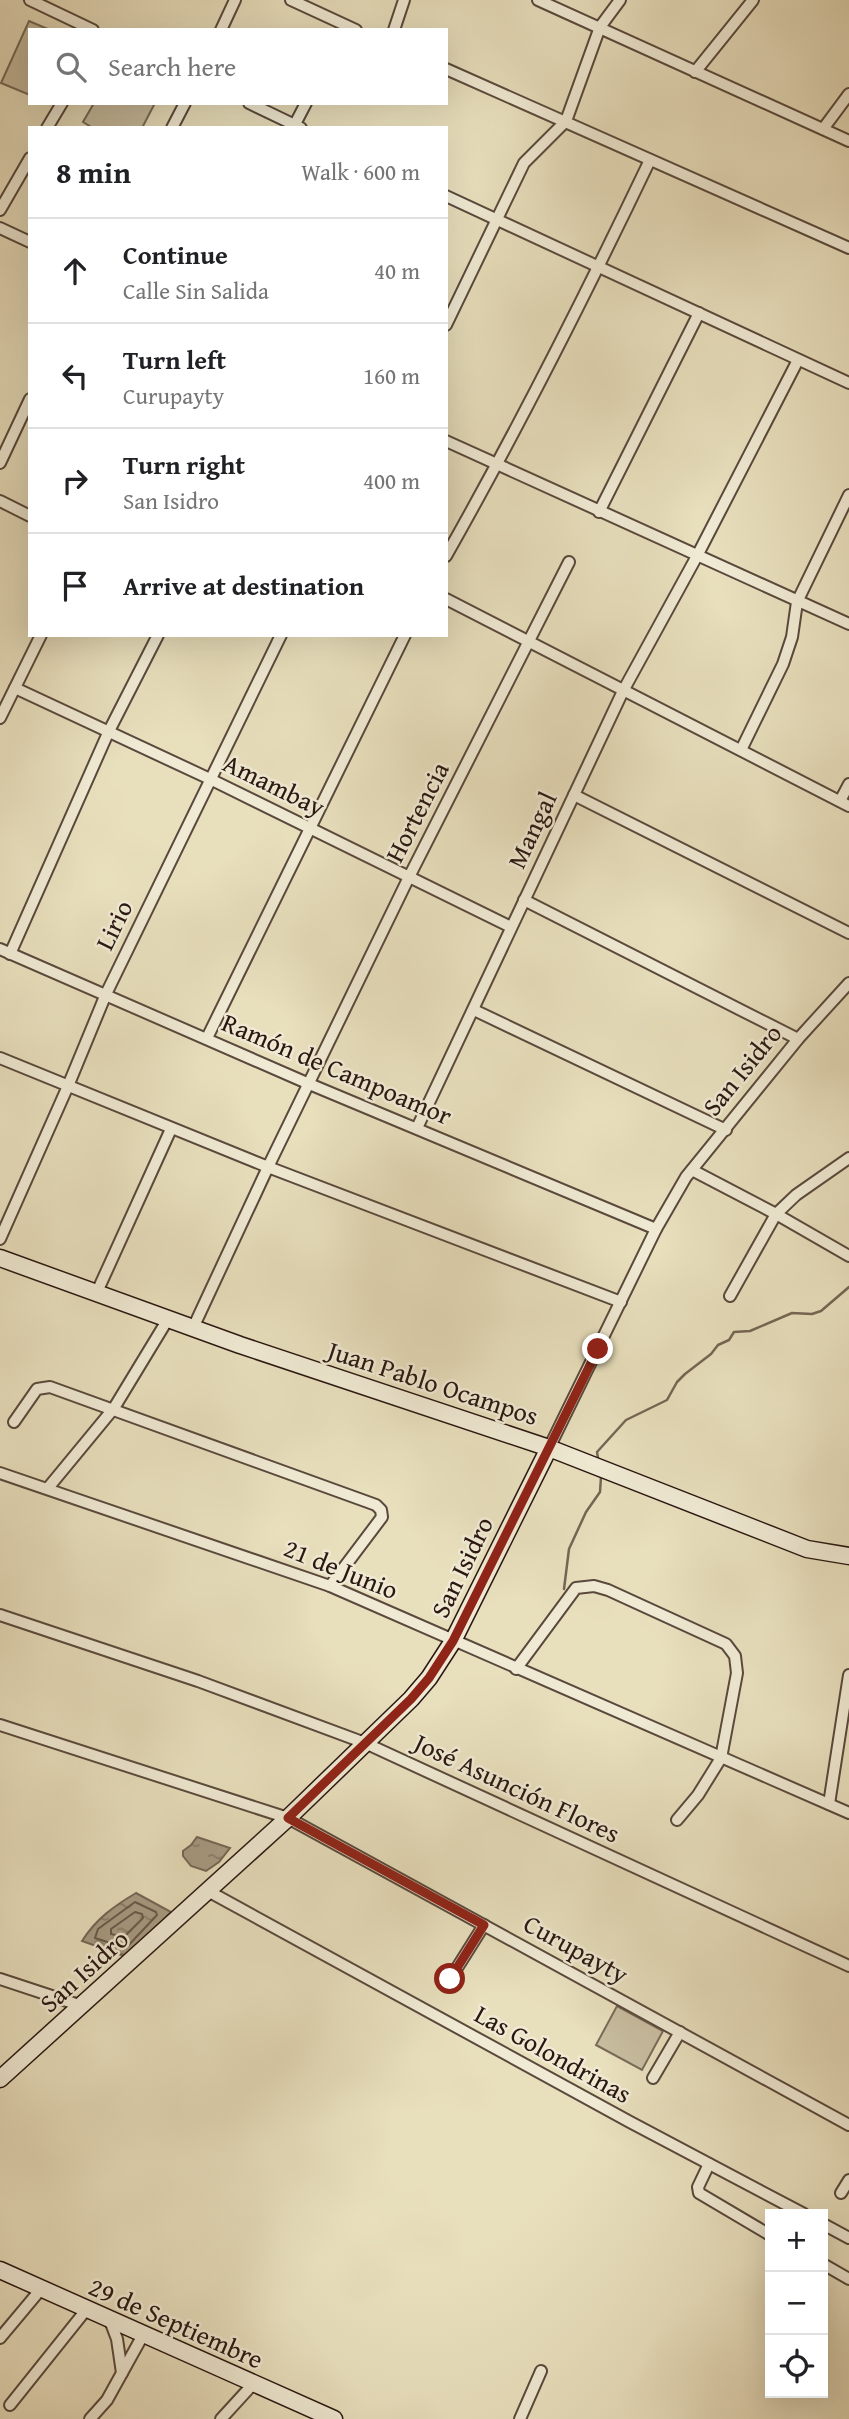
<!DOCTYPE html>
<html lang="en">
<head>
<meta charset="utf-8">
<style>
  body { margin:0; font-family:"Gentium Book Plus",serif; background:#f6f6f6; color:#202124 }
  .controls { position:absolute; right:21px; bottom:21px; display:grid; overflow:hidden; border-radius:0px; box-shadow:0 7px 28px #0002 }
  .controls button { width:63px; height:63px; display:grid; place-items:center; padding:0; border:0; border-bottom:2px solid #e0e0e0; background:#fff; color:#202124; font:35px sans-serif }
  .stop { position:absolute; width:21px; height:21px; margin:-16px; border:5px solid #8f2418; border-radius:50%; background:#fff }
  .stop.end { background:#8f2418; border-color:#fff; box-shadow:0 2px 7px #0008 }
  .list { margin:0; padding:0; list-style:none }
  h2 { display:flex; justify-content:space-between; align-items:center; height:91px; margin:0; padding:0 28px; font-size:30px }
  h2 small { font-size:23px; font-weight:400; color:#757577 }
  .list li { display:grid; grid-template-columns:46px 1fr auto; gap:21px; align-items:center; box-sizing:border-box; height:105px; padding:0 28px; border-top:2px solid #e0e0e0 }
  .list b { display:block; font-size:26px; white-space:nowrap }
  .list p { margin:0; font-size:23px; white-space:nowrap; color:#757577 }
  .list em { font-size:23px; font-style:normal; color:#757577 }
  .icon { flex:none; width:38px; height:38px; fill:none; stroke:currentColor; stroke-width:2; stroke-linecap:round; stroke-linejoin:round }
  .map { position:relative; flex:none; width:849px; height:2419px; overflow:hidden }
  .search { position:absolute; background:#fff; box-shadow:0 7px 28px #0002; left:28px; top:28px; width:420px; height:77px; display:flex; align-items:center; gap:18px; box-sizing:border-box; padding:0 24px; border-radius:0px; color:#757577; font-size:26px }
  .panel { position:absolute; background:#fff; box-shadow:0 7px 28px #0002; left:28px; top:126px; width:420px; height:511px; border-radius:0px }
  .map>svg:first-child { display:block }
</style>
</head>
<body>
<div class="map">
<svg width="849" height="2419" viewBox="0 0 849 2419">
  <defs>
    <pattern id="water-ripples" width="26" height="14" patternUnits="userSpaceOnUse" patternTransform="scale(1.75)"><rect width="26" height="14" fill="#a79b83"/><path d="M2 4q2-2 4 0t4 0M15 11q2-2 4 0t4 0" fill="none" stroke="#887d6a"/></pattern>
  </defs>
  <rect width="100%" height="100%" fill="#e8dfbd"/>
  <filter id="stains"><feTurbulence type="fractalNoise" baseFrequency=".00286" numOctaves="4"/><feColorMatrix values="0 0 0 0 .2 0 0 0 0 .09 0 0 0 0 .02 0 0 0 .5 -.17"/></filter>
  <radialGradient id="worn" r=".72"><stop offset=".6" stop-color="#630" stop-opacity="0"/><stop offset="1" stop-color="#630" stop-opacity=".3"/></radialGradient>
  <g fill="#c8bda0" stroke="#786a58" stroke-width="2">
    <path d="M29,21l21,9h-20v65l-29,-12z"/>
    <path d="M94,103h61l-13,25h-49l-10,-6z"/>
    <path d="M617,2006l46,25 -21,39 -46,-25z"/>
  </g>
  <g fill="url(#water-ripples)" stroke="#756655" stroke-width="2">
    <path d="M197,1837l33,11 -11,14 -13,9 -15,-5 -8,-10v-5l8,-6z"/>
    <path d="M136,1893l35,19 -44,45 -45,-16c14,-22 32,-35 54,-48z"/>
  </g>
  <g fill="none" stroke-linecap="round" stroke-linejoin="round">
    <g stroke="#68594a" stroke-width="2">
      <path d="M135,1902l21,10 1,3 -31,33 -31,-10 3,-9z"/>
      <path d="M135,1912l7,2 1,4 -19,19 -13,-3v-5z"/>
    </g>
    <g stroke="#756655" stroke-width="2.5">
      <path d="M598,1458l-1,-6 29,-32 41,-20 10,-18 8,-8 26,-20 7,-9 11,-5 5,-8 16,-1 42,-18 20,1 9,-3 28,-24"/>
      <path d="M564,1589l5,-40 17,-37 14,-20 1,-15"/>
    </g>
    <defs>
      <g id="street">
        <path d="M30,0l63,30"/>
        <path d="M291,0l65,30"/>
        <path d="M538,0l311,141"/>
        <path d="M221,30l14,-30"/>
        <path d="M394,30l10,-30"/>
        <path d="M446,69l403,179"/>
        <path d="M695,72l58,-72"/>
        <path d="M249,103l52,25"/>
        <path d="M47,128l15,-25"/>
        <path d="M172,128l13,-25"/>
        <path d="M293,128l13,-25"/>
        <path d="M823,129l26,-35"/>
        <path d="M446,196l403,187"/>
        <path d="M0,210l30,-52"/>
        <path d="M0,228l30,14"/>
        <path d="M446,325l78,-162 42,-42 34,-94 20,-27"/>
        <path d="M446,441l403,183"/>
        <path d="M0,463l30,-64"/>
        <path d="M0,501l30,15"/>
        <path d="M599,512l100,-199"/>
        <path d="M446,556c73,-129 140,-262 204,-396"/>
        <path d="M446,599l403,207"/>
        <path d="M15,688l195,91 301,148"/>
        <path d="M0,718l41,-83"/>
        <path d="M741,750l42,-86 9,-27 5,-35 52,-107"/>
        <path d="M574,795l275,138"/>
        <path d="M840,801l9,-17"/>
        <path d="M524,900l274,139"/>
        <path d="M0,949l307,134 349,146"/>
        <path d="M10,954l98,-221 50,-98"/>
        <path d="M474,1010l252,120"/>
        <path d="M207,1038l198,-403"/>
        <path d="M0,1058l268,109 141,-290 160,-315"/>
        <path d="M417,1128l206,-437 74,-135 101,-196"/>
        <path d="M692,1170l84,44 73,42"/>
        <path d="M0,1239l68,-153 38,-92 175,-359"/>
        <path d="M97,1292l74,-163"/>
        <path d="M730,1296l46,-82 20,-19 53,-37"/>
        <path d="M193,1328l75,-161 353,135"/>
        <path d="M14,1422l23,-33 13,-2 326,118 5,5 1,7 -52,69"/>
        <path d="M549,1448l107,-219 30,-52 112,-138 51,-56"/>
        <path d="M0,1473l330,113 519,227"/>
        <path d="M48,1488l66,-80 54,-89"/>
        <path d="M0,1615l198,66 167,62 484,223"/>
        <path d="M516,1669l60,-81 18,-2 14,4 118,54 9,12 2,17 -16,85 -23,37 -21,25"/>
        <path d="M0,1725l288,93 561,307"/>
        <path d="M829,1804l20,-129"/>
        <path d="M208,1891l422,231 174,92"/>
        <path d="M0,1979l82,27"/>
        <path d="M450,1979l34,-54"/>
        <path d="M653,2078l27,-46"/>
        <path d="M709,2164l-11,23 1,6 71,42"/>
        <path d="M841,2193l8,-13"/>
        <path d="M823,2224l26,14"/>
        <path d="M823,2264l26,15"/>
        <path d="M109,2318l8,21 5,34"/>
        <path d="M0,2338l41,-49"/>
        <path d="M10,2405l76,-95"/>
        <path d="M90,2419l17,-19 36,-65"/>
        <path d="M221,2419l32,-35"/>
        <path d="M520,2419l21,-48"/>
      </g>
      <g id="secondary">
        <path d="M0,1258l240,87 309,103 258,101 42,7"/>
        <path d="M0,2079l288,-261 123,-119 18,-21 24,-37 96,-193"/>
        <path d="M0,2270l334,149"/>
      </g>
    </defs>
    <use href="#street" stroke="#59493c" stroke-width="14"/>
    <use href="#secondary" stroke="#291711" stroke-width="19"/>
    <use href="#street" stroke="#f0ead4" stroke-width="10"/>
    <use href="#secondary" stroke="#f0ead4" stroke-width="16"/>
  </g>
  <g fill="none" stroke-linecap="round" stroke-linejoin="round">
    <path stroke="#8f2418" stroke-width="9" d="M450,1979l34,-54 -196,-107 123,-119 18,-21 24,-37 145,-292"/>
  </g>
  <g text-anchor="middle" stroke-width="5" stroke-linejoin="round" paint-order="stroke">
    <g font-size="26" fill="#291711" stroke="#f0ead4">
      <text transform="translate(274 785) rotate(26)" y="9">Amambay</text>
      <text transform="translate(417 812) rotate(-63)" y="9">Hortencia</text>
      <text transform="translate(532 830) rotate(-65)" y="9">Mangal</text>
      <text transform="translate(114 925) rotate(-64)" y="9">Lirio</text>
      <text transform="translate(337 1069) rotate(23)" y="9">Ramón de Campoamor</text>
      <text transform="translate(742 1070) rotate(-51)" y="9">San Isidro</text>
      <text transform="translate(433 1383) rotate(18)" y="9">Juan Pablo Ocampos</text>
      <text transform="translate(462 1567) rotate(-64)" y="9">San Isidro</text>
      <text transform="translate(341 1569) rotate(22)" y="9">21 de Junio</text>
      <text transform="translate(517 1788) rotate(25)" y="9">José Asunción Flores</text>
      <text transform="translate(576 1949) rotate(29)" y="9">Curupayty</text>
      <text transform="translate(84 1971) rotate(-42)" y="9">San Isidro</text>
      <text transform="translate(553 2054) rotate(29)" y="9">Las Golondrinas</text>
      <text transform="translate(176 2323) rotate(24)" y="9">29 de Septiembre</text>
    </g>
  </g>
  <rect width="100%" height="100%" filter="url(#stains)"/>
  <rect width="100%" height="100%" fill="url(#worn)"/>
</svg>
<div class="controls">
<button>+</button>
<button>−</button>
<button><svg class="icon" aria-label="locate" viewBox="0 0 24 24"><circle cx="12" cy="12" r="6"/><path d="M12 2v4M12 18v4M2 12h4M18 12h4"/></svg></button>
</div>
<div class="stop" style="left:450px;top:1979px"></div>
<div class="stop end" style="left:598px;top:1349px"></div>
<div class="search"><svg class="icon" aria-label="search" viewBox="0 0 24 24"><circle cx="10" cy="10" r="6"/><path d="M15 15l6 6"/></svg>Search here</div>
<section class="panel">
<h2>8 min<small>Walk · 600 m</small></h2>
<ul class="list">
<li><svg class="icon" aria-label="ahead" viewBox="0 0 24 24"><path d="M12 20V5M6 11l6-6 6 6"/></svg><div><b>Continue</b><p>Calle Sin Salida</p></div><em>40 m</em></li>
<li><svg class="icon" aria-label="left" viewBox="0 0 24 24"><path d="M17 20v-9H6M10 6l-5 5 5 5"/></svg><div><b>Turn left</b><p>Curupayty</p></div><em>160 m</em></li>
<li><svg class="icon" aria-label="right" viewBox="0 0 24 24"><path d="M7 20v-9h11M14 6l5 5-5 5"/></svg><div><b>Turn right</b><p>San Isidro</p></div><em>400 m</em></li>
<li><svg class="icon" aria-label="arrive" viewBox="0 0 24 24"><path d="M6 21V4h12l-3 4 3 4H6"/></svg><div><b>Arrive at destination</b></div></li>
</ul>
</section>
</div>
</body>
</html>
